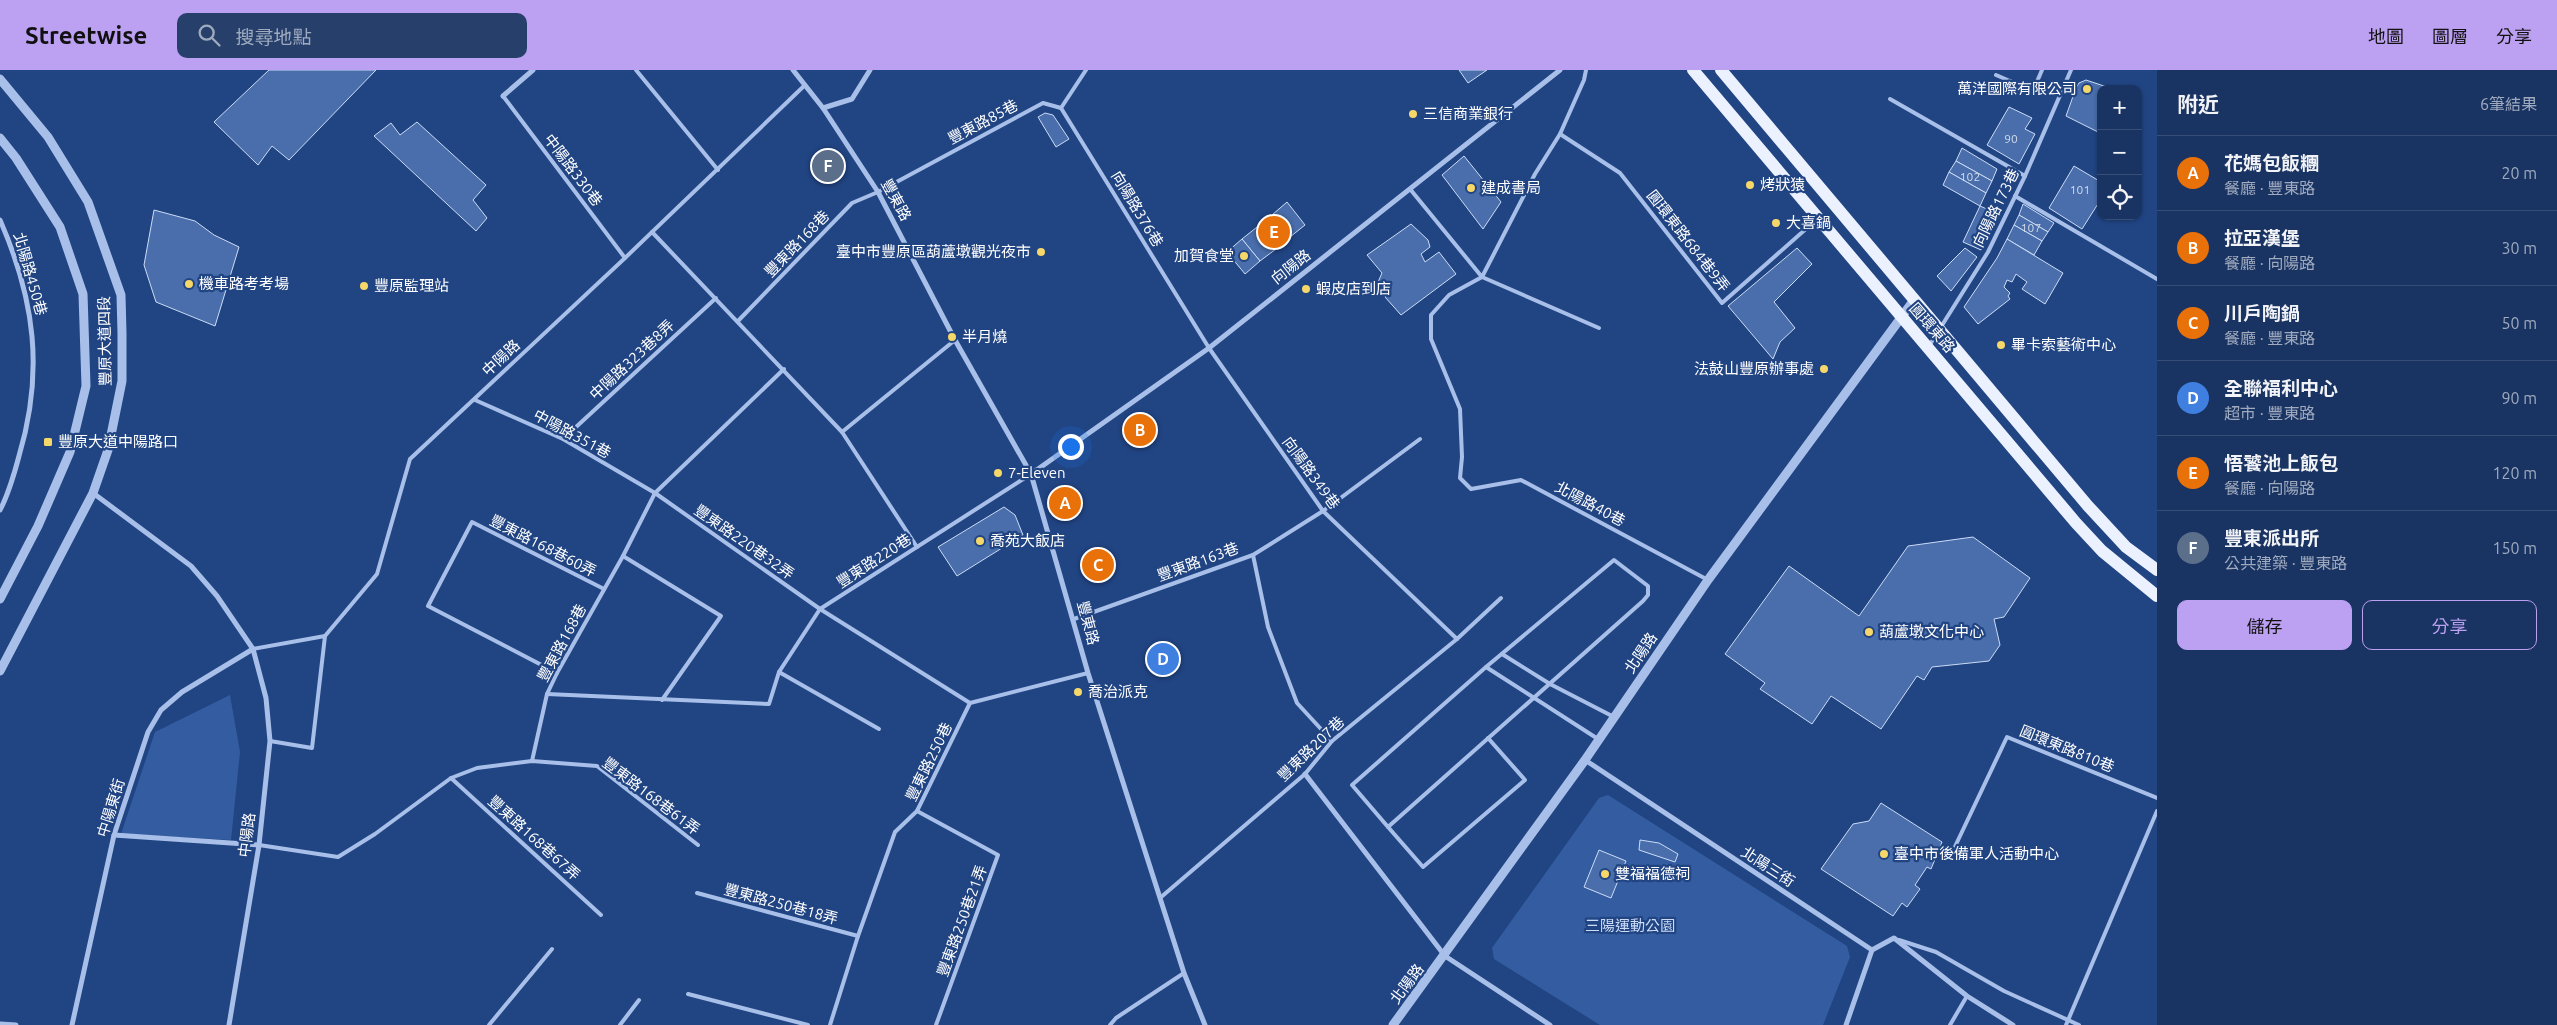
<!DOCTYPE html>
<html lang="zh-TW">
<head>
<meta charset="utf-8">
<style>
  body { margin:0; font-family:Ubuntu,"Noto Sans TC",sans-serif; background:#263f6b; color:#f1f3f6 }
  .controls { position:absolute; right:15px; top:15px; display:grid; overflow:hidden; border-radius:10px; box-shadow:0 1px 4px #0004 }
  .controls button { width:45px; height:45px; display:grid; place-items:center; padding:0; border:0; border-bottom:1px solid #374e77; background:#193362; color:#f1f3f6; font:25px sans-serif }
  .you { position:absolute; left:1070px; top:376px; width:18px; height:18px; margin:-12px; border:4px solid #fff; border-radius:50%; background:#1a73e8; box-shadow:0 0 0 8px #1a73e833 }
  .badge { display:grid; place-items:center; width:32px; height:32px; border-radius:50%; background:#bca0f2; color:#fff; font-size:16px; font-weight:700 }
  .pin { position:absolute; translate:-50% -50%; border:2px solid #fff; box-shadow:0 1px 5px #0006 }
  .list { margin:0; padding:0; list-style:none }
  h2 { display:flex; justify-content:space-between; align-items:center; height:65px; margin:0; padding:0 20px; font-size:21px }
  h2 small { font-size:16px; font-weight:400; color:#9faabe }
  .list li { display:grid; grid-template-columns:32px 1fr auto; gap:15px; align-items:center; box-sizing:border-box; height:75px; padding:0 20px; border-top:1px solid #374e77 }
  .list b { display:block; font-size:19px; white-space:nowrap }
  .list p { margin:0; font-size:16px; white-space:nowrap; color:#9faabe }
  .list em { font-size:16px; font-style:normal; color:#9faabe }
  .actions { display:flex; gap:10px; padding:15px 20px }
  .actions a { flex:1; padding:11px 0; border:1px solid #bca0f2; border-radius:10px; text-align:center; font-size:18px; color:#bca0f2 }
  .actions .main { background:#bca0f2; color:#111 }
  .icon { flex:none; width:28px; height:28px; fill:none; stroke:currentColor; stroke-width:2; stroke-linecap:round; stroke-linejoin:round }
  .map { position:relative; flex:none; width:2157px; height:955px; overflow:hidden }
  header { display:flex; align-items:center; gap:30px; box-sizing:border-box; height:70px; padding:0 25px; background:#bca0f2; color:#111 }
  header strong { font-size:24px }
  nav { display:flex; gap:28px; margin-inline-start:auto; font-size:18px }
  .search { width:350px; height:45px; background:#263f6b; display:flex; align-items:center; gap:12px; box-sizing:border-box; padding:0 18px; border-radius:10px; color:#9faabe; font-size:19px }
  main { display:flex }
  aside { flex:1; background:#193362 }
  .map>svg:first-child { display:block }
</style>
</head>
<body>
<header>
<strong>Streetwise</strong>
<div class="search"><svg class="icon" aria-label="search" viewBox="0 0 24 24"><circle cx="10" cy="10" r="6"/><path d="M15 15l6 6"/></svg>搜尋地點</div>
<nav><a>地圖</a><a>圖層</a><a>分享</a></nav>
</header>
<main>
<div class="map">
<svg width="2157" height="955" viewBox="0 0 2157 955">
  <rect width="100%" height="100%" fill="#214483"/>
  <g fill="#345da1">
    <path d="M230,625l10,57 -9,88 -110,-6 34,-102z"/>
    <path d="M1608,725l239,151 3,11 -27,68h-223l-106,-66 -2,-11 107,-150z"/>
  </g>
  <g fill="#496eab" stroke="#ccdcf7">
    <path d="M269,0h107l-87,90 -17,-14 -14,19 -44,-43z"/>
    <path d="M1459,0h28l-19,13z"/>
    <path d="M2086,10l27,9h-12l-1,44 -34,-17 10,-28 3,-5z"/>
    <path d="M2009,37l23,11 -7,11 10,5 -16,30 -32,-19z"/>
    <path d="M1045,43l8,2 16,24 -13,8 -18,-30z"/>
    <path d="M417,52l69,63 -13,15 14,18 -11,13 -102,-95 17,-13 9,12z"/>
    <path d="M1962,78l35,21 -5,12 -36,-20z"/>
    <path d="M1464,86l37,46 -18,27 -41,-54z"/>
    <path d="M1956,91l36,20 -6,12 -37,-21z"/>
    <path d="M2074,96l27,16v17l-19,30 -33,-21z"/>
    <path d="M1949,102l37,21 -6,13 -37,-21z"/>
    <path d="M1287,132l18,23 -15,12 -18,-22z"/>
    <path d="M2023,134l31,19 -6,9 -29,-17z"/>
    <path d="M1980,136l18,8 -17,36 -18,-8z"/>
    <path d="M154,140l41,11 19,14 25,12 -24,79 -59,-24 -12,-37z"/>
    <path d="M1272,145l18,22 -14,12 -19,-22z"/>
    <path d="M2019,145l29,17 -6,9 -28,-16z"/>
    <path d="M1411,154l17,16 2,7 -9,7 4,8 14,-10 17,22 -55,41 -16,-18 4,-6h-10l-1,-9 4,-9 -15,-18z"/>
    <path d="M2014,155l28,16 -8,14 -27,-16z"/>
    <path d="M1257,157l19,22 -16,12 -18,-22z"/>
    <path d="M1242,169l18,22 -15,13 -18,-22z"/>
    <path d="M2007,169l56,34 -18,31 -23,-15 5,-7 -11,-8 -4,8 -5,-2 -3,7 6,6 -2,3 2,3 -32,25 -14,-17 33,-49z"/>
    <path d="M1797,178l15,16 -38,38 21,26 -15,14 -7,17 -45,-53z"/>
    <path d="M1965,178l12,9 -26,34 -14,-15z"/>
    <path d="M1004,437l11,8 8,20 -66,41 -19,-29z"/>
    <path d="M1973,467l57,41 -26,39 -10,2 6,26 -11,16 -57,6 -8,13 -7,-4 -36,53 -50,-33 -19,28 -52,-35 5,-6 -40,-29 64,-88 70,50 49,-70z"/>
    <path d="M1881,733l61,39 -11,27 -4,-2 -12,18 5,4 -13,18 -5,-4 -9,13 -72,-47 32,-45 16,-3z"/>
    <path d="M1640,770l19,3 19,11 -3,8 -36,-12z"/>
    <path d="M1599,780l27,11 -15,37 -27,-11z"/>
  </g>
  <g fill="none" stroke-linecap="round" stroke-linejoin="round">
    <g stroke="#a8c0e9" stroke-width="4">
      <path d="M636,0l82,100"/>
      <path d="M1586,0l-2,10 -24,54 -25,40 -53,103 -33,18 -18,20v24l29,70 2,48 -2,21 11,11 50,-9 187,100"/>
      <path d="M1996,5l37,16 9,-21"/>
      <path d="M503,26l122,162"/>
      <path d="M1890,29l135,77"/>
      <path d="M1061,38l148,240 114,163 134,128"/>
      <path d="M1061,38l25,-38"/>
      <path d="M1560,64l60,39 102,130 94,-83"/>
      <path d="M1410,119l72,88 117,51"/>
      <path d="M2015,126l142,83"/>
      <path d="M652,162l190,200 75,115"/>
      <path d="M738,251l114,-118 26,-11 165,-89 18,5"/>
      <path d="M1929,276l59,-94 37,-76 46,-106"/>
      <path d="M475,330l88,39 92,54 165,116 150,94"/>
      <path d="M842,362l113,-92"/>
      <path d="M563,369l153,-141"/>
      <path d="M1253,485l15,72 29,76 35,38"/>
      <path d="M623,486l98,60 -59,84"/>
      <path d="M1614,490l34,26v9l-5,6 -255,226 -36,-42 134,-118z"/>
      <path d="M1074,549l179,-64 70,-44 97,-72"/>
      <path d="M253,579l72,-13 52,-62 33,-115 215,-201 180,-173"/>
      <path d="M1502,584l48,30 64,33"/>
      <path d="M1486,597l112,72"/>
      <path d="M779,602l100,57"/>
      <path d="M557,603l-129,-67 44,-84 132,67"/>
      <path d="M547,624l222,10 10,-32 41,-63 211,-135"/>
      <path d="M270,671l42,7 13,-112"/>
      <path d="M532,691l15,-67 10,-21 66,-117 32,-63 129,-124"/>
      <path d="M451,708l150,137"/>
      <path d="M917,741l81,44 -62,170"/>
      <path d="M1388,757l35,40 102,-87 -37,-42"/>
      <path d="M259,775l79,12 37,-23 76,-56 26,-10 55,-7 65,5 101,79"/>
      <path d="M1951,785l56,-118 150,61"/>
      <path d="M697,823l161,43"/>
      <path d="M1160,828l145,-124 27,-33 125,-102 44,-41"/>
      <path d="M1899,870l37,12 68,39 75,34"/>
      <path d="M688,924l120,31"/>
      <path d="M489,955l63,-76"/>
      <path d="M620,955l19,-25"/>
      <path d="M830,955l28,-89 37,-104 22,-21 53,-108 118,-30"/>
      <path d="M1110,955l6,-7 68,-45"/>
      <path d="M1950,955l17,-29"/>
      <path d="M2066,955l91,-214"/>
    </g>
    <g stroke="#a8c0e9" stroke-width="5">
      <path d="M793,0l30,38 55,84 77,148 76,134 57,199 96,300 21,52"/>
      <path d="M503,26l30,-26"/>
      <path d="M823,38l29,-9 18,-29"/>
      <path d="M0,150c35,80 44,152 19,236 -5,19 -10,37 -19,54"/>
      <path d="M1031,404l178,-126 351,-278"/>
      <path d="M93,423l98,73 26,30 36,53 13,49 4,43 -11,104 -30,180"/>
      <path d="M1585,690l287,190 -26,75"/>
      <path d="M1305,704l140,182 105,69"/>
      <path d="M114,765l145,10"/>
      <path d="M1872,880l22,-12 73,58 46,29"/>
      <path d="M0,954l16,1"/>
      <path d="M72,955l42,-190 34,-103 13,-22 21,-18 71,-43"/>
    </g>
    <g stroke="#a8c0e9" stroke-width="9">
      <path d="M0,9l48,58 40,65 33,93 1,38v48l-14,69 -15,43 -93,178"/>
      <path d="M0,68l16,20 44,69 23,67 3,92 -16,66 -32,74 -38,73"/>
      <path d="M1393,955l192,-265 123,-180 206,-280"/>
    </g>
    <g stroke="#ebf1fe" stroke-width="12">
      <path d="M1693,0l383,453 26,28 55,45"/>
      <path d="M1721,0l367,436 38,41 31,23"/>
    </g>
  </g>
  <g fill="#f6d769" stroke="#214483" stroke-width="2">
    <circle cx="2087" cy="19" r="5"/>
    <circle cx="1413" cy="44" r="5"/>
    <circle cx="1750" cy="115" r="5"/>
    <circle cx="1471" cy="118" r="5"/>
    <circle cx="1776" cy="153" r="5"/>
    <circle cx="1041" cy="182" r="5"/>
    <circle cx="1244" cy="186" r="5"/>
    <circle cx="189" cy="214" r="5"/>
    <circle cx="364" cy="216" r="5"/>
    <circle cx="1306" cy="219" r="5"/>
    <circle cx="952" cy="267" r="5"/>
    <circle cx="2001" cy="275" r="5"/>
    <circle cx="1824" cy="299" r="5"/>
    <rect x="43" y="367" width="10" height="10" rx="2.5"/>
    <circle cx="998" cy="403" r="5"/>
    <circle cx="980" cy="471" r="5"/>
    <circle cx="1869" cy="562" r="5"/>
    <circle cx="1078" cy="622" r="5"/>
    <circle cx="1884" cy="784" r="5"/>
    <circle cx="1605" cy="804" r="5"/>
  </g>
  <g text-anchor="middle" stroke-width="4.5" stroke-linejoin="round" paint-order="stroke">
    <g font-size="12" fill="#d2dbea">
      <text x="2011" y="73">90</text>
      <text x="1970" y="111">102</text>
      <text x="2080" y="124">101</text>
      <text x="2031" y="162">107</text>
    </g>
    <g font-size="15" fill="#fff" stroke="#214483" text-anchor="start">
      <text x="2077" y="24" text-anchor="end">萬洋國際有限公司</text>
      <text x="1423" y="49">三信商業銀行</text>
      <text x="1760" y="120">烤狀猿</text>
      <text x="1481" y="123">建成書局</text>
      <text x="1786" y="158">大喜鍋</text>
      <text x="1031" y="187" text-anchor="end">臺中市豐原區葫蘆墩觀光夜市</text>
      <text x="1234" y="191" text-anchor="end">加賀食堂</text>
      <text x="199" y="219">機車路考考場</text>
      <text x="374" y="221">豐原監理站</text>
      <text x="1316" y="224">蝦皮店到店</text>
      <text x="962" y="272">半月燒</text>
      <text x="2011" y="280">畢卡索藝術中心</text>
      <text x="1814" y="304" text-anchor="end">法鼓山豐原辦事處</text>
      <text x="58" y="377">豐原大道中陽路口</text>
      <text x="1008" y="408">7-Eleven</text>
      <text x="990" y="476">喬苑大飯店</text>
      <text x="1879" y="567">葫蘆墩文化中心</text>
      <text x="1088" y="627">喬治派克</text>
      <text x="1894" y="789">臺中市後備軍人活動中心</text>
      <text x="1615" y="809">雙福福德祠</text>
    </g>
    <g font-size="15" fill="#fff" stroke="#214483">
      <text transform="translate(983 52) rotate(-28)" y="5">豐東路85巷</text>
      <text transform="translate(573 100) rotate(53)" y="5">中陽路330巷</text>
      <text transform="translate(896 130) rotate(61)" y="5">豐東路</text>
      <text transform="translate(1996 138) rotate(-64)" y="5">向陽路173巷</text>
      <text transform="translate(1137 139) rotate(59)" y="5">向陽路376巷</text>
      <text transform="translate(1688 171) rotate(52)" y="5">圓環東路684巷9弄</text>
      <text transform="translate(797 174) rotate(-46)" y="5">豐東路168巷</text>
      <text transform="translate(1291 197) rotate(-38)" y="5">向陽路</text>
      <text transform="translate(30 204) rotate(74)" y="5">北陽路450巷</text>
      <text transform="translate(1932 258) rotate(49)" y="5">圓環東路</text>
      <text transform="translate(105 271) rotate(-91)" y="5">豐原大道四段</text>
      <text transform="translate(501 288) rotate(-43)" y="5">中陽路</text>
      <text transform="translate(632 290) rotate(-43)" y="5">中陽路323巷8弄</text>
      <text transform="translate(572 364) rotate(28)" y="5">中陽路351巷</text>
      <text transform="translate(1311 403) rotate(54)" y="5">向陽路349巷</text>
      <text transform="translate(1590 434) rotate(28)" y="5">北陽路40巷</text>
      <text transform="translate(744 472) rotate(35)" y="5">豐東路220巷32弄</text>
      <text transform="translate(543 476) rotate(27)" y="5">豐東路168巷60弄</text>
      <text transform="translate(874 491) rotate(-33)" y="5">豐東路220巷</text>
      <text transform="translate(1198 492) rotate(-20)" y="5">豐東路163巷</text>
      <text transform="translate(1088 553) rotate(75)" y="5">豐東路</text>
      <text transform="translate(562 573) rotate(-62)" y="5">豐東路168巷</text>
      <text transform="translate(1641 583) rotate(-56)" y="5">北陽路</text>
      <text transform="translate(1311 679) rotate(-44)" y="5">豐東路207巷</text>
      <text transform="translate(2067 679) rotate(22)" y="5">圓環東路810巷</text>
      <text transform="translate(929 692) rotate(-64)" y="5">豐東路250巷</text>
      <text transform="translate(651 726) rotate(37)" y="5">豐東路168巷61弄</text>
      <text transform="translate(111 738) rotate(-73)" y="5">中陽東街</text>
      <text transform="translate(247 765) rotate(-83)" y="5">中陽路</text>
      <text transform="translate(534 768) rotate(42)" y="5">豐東路168巷67弄</text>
      <text transform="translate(1768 797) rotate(33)" y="5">北陽三街</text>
      <text transform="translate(781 834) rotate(15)" y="5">豐東路250巷18弄</text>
      <text transform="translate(962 851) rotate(-70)" y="5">豐東路250巷21弄</text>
      <text transform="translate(1407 914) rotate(-53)" y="5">北陽路</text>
    </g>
    <g font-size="15" fill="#ccdcf7" stroke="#214483">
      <text x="1630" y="861">三陽運動公園</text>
    </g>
  </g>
</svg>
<div class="controls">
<button>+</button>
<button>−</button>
<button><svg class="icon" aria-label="locate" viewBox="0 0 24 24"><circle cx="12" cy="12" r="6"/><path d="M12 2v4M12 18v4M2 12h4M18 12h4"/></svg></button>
</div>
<div class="you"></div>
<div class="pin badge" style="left:1065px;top:433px;background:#e8710a">A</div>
<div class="pin badge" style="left:1140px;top:360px;background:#e8710a">B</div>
<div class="pin badge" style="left:1098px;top:495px;background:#e8710a">C</div>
<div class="pin badge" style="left:1163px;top:589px;background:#3f7fe0">D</div>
<div class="pin badge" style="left:1274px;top:162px;background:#e8710a">E</div>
<div class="pin badge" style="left:828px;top:96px;background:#5c6f8a">F</div>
</div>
<aside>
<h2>附近<small>6筆結果</small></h2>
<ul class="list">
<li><span class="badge" style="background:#e8710a">A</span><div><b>花媽包飯糰</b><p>餐廳 · 豐東路</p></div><em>20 m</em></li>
<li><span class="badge" style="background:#e8710a">B</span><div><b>拉亞漢堡</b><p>餐廳 · 向陽路</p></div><em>30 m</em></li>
<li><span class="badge" style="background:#e8710a">C</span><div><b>川戶陶鍋</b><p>餐廳 · 豐東路</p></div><em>50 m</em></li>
<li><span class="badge" style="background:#3f7fe0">D</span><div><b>全聯福利中心</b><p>超市 · 豐東路</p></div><em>90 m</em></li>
<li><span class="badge" style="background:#e8710a">E</span><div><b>悟饕池上飯包</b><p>餐廳 · 向陽路</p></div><em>120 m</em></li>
<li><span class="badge" style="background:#5c6f8a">F</span><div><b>豐東派出所</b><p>公共建築 · 豐東路</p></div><em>150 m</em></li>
</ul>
<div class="actions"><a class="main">儲存</a><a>分享</a></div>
</aside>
</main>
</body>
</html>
